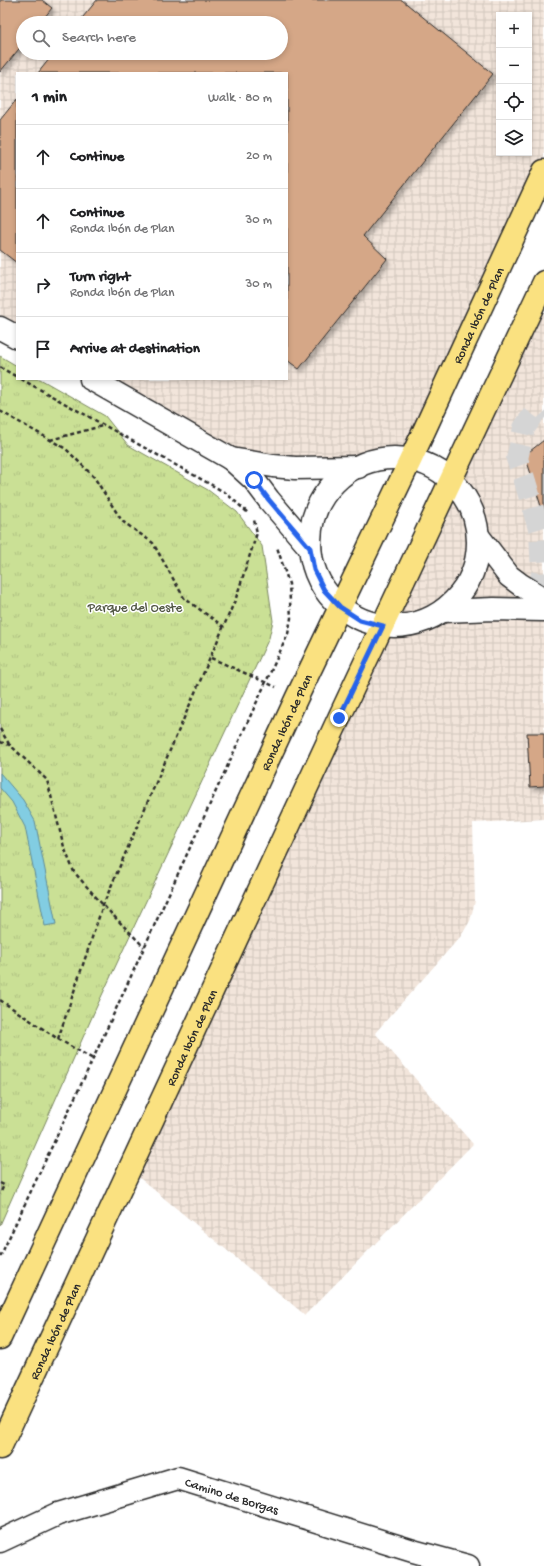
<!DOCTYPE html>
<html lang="en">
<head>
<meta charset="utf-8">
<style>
  body { margin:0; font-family:"Gochi Hand",sans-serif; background:#f2f2f2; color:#202124 }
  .controls { position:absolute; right:12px; top:12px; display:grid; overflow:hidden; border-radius:0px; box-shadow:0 2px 6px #0003 }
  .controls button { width:36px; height:36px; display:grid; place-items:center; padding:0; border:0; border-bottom:1px solid #e0e0e0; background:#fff; color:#202124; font:20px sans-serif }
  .stop { position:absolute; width:12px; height:12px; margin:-9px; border:3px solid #2563eb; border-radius:50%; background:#fff }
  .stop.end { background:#2563eb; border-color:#fff; box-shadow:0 1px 4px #0008 }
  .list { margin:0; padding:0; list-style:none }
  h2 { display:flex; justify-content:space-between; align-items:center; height:52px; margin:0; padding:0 16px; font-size:17px }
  h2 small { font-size:13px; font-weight:400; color:#757577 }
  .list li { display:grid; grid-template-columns:26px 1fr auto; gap:12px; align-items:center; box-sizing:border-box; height:64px; padding:0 16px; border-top:1px solid #e0e0e0 }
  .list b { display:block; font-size:15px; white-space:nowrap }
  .list p { margin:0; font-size:13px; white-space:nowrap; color:#757577 }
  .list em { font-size:13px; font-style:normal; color:#757577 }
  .icon { flex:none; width:22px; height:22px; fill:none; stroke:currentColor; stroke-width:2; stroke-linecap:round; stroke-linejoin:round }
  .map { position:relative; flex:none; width:544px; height:1566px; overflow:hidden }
  .search { position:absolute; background:#fff; box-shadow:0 2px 6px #0003; left:16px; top:16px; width:272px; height:44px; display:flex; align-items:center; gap:10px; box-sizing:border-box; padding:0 14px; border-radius:22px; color:#757577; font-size:15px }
  .panel { position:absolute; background:#fff; box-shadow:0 2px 6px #0003; left:16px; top:72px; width:272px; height:308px; border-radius:0px }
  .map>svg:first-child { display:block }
</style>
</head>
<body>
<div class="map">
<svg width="544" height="1566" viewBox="0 0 544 1566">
  <defs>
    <pattern id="industrial-grid" width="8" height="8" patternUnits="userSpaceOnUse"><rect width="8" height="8" fill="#f2e5db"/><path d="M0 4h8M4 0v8" fill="none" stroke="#d0c5bc"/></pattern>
    <pattern id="park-tufts" width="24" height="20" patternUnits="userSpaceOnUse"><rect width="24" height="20" fill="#cae095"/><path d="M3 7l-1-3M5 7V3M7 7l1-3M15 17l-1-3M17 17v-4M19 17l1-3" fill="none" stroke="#aec081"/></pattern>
    <filter id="shadow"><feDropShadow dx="3.5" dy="3.5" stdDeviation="2" flood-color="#0004"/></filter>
  </defs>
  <rect width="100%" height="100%" fill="#fff"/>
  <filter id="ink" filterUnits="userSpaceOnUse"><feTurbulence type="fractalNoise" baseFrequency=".025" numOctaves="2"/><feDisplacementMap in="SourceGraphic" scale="8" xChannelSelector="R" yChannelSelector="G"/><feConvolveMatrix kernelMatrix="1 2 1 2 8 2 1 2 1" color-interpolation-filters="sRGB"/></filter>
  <g filter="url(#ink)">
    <g fill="url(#industrial-grid)" fill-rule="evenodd">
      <path d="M0,0h544v173l-133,285h-27l-19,7 -129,-8 -150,-78h201v-306h-270v267l-17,-10zM499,15h30v138h-30zM23,23h258v30h-258z"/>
      <path d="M544,282v537l-71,4 2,78 -5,20 -9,15 -86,97 98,111 -168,171 -175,-145z"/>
    </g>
    <path fill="url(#park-tufts)" stroke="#7a8660" d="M0,356l17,10v13h23l65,37 23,29 80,45 29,22 25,34 11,75 -4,17 -173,370 -96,217z"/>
    <path fill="#82cde2" stroke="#5f8c99" d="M0,773l23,27 12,21 21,103 -11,2 -20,-99 -13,-25 -12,-14z"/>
    <g fill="#d5a787" stroke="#2b2b2b" filter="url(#shadow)">
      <path d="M0,0h42l10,8 -12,15h-17v21l-23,28z"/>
      <path d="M97,0h305l91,74 -130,162 24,23 -88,110 -12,-9v-287h-249l16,-20h227v-30h-203z"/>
      <path d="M17,99v164l-17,-13v-130z"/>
      <path d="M544,440v76l-19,-61z"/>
      <path d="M527,733h17v53l-14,1z"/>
    </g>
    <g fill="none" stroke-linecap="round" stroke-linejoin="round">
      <path stroke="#d5d5d5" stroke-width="22" stroke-dasharray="22 11" stroke-linecap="butt" d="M537,594l5,-20 -2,-42 -16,-54 -7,-19 7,-31 10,-14 3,-3 7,8"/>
      <defs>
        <g id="minor">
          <path d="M0,328l17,9"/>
          <path d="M91,379l140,80 23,21 15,20 41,48"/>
          <circle cx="394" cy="542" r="84"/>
          <path d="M231,459l42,7 22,2 63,-1"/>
          <path d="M479,537l30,39 12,9 23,14"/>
          <path d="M443,611l51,-2 50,1"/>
          <path id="s1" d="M0,1541l58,-27 120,-36 235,73 55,15"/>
        </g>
        <g id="major">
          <path id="s2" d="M0,1338l297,-641 114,-238 133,-288"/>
          <path id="s3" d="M0,1448l339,-730 205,-436"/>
        </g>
      </defs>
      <use href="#minor" stroke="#2b2b2b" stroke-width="25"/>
      <use href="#major" stroke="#2b2b2b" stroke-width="25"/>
      <g stroke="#2b2b2b" stroke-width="2.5" stroke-dasharray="4 3" stroke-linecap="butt">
        <path d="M0,367l17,10"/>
        <path d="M21,379l205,114 22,20"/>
        <path d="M0,411l66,38 28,28 28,44 31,22 31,55 40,29"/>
        <path d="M50,440l52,-14"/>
        <path d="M211,658l65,29"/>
        <path d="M0,729l9,15"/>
        <path d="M0,742l10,3 37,35 17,67 10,25 29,33 41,42"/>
        <path d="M0,1000l58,39 35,20"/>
        <path d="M58,1039l45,-134 133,-307 21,-65 -3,-13"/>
        <path d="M0,1183l4,2 -4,9"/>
        <path d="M0,1257l93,-198 195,-425 3,-16 -2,-34 -12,-37"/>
      </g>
      <use href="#minor" stroke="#fff" stroke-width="22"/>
      <use href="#major" stroke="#fae180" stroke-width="22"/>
    </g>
  </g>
  <g fill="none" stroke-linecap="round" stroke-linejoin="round" filter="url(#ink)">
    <path stroke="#2563eb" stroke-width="5" d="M254,480l15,20 41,48 4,22 10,20 16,17 20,13 23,6 -44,92"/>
  </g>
  <g text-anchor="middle" stroke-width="3" stroke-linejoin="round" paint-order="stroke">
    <g font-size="13" fill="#2b2b2b" stroke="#fff">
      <text dy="5" stroke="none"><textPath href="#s2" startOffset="1129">Ronda Ibón de Plan</textPath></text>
      <text dy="5" stroke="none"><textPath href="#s2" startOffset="679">Ronda Ibón de Plan</textPath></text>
      <text dy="5" stroke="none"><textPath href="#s3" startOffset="453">Ronda Ibón de Plan</textPath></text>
      <text dy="5" stroke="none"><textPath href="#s3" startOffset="129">Ronda Ibón de Plan</textPath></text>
      <text dy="5" stroke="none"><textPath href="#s1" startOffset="246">Camino de Borgas</textPath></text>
    </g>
    <g font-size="13" fill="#535846" stroke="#fff">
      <text x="135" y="611">Parque del Oeste</text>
    </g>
  </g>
</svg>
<div class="controls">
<button>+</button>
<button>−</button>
<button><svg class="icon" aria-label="locate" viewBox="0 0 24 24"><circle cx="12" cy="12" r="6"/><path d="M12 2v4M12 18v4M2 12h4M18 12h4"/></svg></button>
<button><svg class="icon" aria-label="layers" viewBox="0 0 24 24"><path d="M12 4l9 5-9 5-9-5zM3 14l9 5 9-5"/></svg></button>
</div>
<div class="stop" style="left:254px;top:480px"></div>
<div class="stop end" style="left:339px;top:718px"></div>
<div class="search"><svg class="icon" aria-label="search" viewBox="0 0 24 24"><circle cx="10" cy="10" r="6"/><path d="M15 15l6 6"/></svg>Search here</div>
<section class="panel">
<h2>1 min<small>Walk · 80 m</small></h2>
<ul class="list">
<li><svg class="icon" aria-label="ahead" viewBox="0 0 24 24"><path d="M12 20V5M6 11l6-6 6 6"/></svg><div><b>Continue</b></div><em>20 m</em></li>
<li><svg class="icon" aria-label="ahead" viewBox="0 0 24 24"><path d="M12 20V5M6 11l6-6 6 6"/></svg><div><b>Continue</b><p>Ronda Ibón de Plan</p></div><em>30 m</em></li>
<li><svg class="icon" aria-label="right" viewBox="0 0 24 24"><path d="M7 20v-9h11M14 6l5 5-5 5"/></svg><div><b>Turn right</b><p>Ronda Ibón de Plan</p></div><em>30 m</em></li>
<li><svg class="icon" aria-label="arrive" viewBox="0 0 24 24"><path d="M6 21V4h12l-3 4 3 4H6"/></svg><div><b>Arrive at destination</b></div></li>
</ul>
</section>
</div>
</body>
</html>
